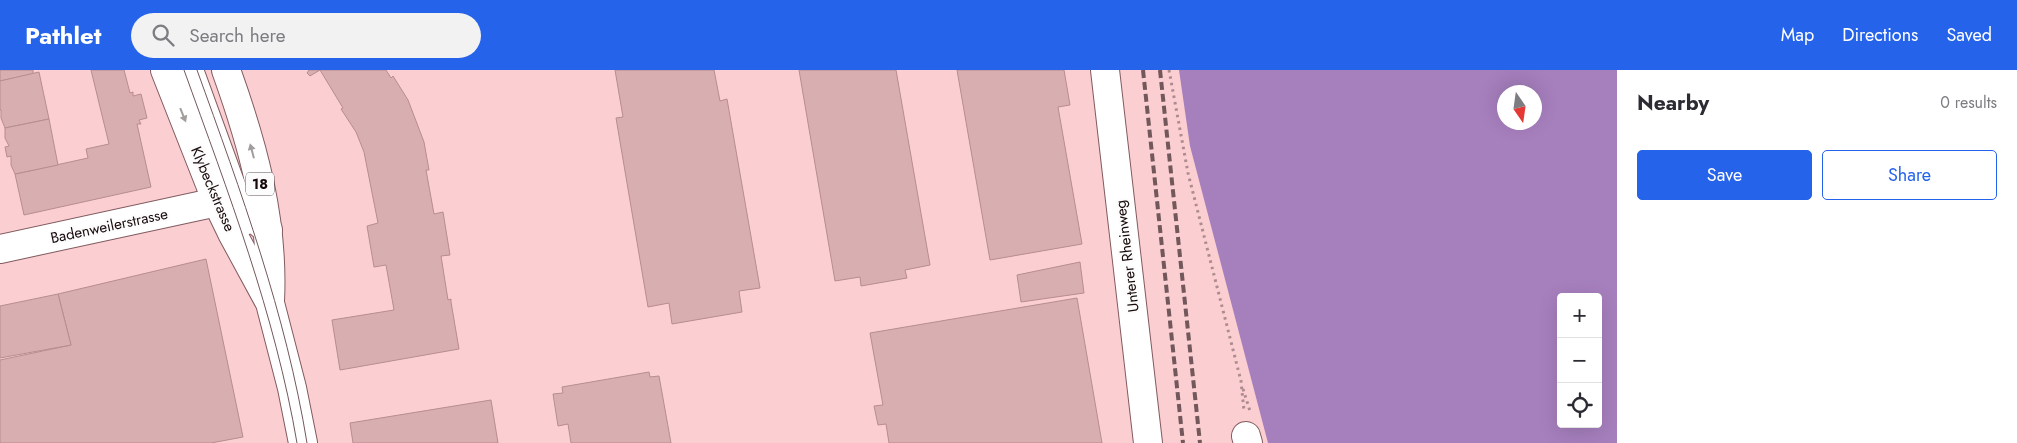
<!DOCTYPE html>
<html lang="en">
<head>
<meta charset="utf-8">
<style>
  body { margin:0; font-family:Jost,sans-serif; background:#f2f2f3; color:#2b2b33 }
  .controls { position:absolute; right:15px; bottom:15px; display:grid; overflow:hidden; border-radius:5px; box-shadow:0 5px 20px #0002 }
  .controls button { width:45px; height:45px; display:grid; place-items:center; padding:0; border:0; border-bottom:1px solid #e1e1e2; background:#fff; color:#2b2b33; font:25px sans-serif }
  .compass { position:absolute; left:1497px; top:15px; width:45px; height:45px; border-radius:50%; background:#fff; box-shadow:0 5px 20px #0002; rotate:167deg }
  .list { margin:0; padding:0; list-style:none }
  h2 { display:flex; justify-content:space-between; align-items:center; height:65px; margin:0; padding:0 20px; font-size:21px }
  h2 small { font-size:16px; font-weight:400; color:#7c7c81 }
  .actions { display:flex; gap:10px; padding:15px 20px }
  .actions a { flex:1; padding:11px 0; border:1px solid #2563eb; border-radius:5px; text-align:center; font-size:18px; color:#2563eb }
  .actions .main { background:#2563eb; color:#fff }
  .icon { flex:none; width:28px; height:28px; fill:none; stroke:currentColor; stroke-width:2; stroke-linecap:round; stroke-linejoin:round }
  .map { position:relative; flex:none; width:1617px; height:373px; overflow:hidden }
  header { display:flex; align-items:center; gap:30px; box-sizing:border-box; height:70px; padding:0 25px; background:#2563eb; color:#fff }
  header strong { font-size:24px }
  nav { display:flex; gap:28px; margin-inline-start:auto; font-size:18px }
  .search { width:350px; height:45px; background:#f2f2f3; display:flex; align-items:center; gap:12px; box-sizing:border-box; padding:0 18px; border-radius:28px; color:#7c7c81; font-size:19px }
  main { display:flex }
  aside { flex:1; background:#fff }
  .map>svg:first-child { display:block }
</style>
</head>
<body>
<header>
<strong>Pathlet</strong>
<div class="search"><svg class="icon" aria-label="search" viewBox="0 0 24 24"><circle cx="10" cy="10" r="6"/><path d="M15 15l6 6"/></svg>Search here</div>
<nav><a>Map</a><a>Directions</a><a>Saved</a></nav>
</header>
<main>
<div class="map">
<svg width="1617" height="373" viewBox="0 0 1617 373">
  <rect width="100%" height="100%" fill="#fbced2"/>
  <path fill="#a67fbd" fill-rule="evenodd" d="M1179,0h438v373h-349l-78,-297zM1504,22h30v30h-30zM1561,227h37v127h-37z"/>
  <g fill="#d9aeb1" stroke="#b68d90">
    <path d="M0,0h33v4l-33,7z"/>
    <path d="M91,0h33l6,23 3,-1v4l8,-2 6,24 -8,2 2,4h-4l14,63 -127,28 -9,-41 73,-16 -2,-9 23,-5z"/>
    <path d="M309,0h77l5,8 2,-2 15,24 16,42 5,28h-3l8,44 9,-2 7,43 -9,1 7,44 3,-1v3l8,47 -119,21 -8,-50 62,-10 -8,-45 -12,2 -7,-41 11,-3 -14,-71 -8,-20 -15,-23 2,-1 -23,-38 -10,6 -3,-3z"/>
    <path d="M615,0h99l6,31 7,-2 33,189 -21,3 3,21 -70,12 -3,-21 -21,4 -32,-189 7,-1z"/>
    <path d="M799,0h97l34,195 -25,5 2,8 -46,8 -1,-9 -25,4z"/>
    <path d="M957,0h107l6,35 -12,2 24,137 -92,16z"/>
    <path d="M39,2l10,47 -44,9 -4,-10v-8h-1v-29z"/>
    <path d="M49,49l9,46 -43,9 -4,-9v-9l-4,1 -2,-10 4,-1 -4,-8v-10z"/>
    <path d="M206,189l37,178 -32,6h-211v-83l71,-15 -13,-51z"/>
    <path d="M1080,192l4,31 -63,9 -4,-27z"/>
    <path d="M58,224l13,51 -71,13v-52z"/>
    <path d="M1077,228l25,145h-213l-3,-19 -8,1 -4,-19 9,-1 -13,-72z"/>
    <path d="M649,302l1,5 9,-1 12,67h-100l-3,-19 -10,2 -5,-32 10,-1 -1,-6z"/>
    <path d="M491,330l7,43h-145l-3,-20z"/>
  </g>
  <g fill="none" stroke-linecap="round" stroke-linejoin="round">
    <defs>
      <g id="minor">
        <path d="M189,0l55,151"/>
        <path d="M1105,0l43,373"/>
        <path d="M0,179l217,-47 31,11 20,17"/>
        <path d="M1246,366l2,7"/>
      </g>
      <g id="major">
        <path d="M165,0l52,132 15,31 38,70 22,85 11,55"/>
        <path d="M226,0c27,75 48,151 44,231"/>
      </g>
    </defs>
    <use href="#minor" stroke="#815b5f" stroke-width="30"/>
    <use href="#major" stroke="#815b5f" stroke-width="30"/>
    <g stroke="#ad8b8e" stroke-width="3" stroke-dasharray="2.5 4" stroke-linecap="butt">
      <path d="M1169,0l19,103 53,208 3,30"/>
      <path d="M1243,319l7,22"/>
    </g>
    <use href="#minor" stroke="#fff" stroke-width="28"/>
    <use href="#major" stroke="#fff" stroke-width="28"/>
    <g stroke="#72585a" stroke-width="1">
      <path d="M184,0c44,122 91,244 113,373"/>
      <path d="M197,0c44,122 89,244 110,373"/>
    </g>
    <g stroke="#72585a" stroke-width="4" stroke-dasharray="8 4" stroke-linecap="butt">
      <path d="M1143,0l40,373"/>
      <path d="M1160,0l40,373"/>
    </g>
  </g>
  <defs><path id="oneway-solid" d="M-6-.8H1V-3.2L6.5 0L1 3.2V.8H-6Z" transform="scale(1.25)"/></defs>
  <g fill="#a39d9d">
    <use href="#oneway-solid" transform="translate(183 45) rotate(68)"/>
    <use href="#oneway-solid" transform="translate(252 81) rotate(-105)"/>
  </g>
  <g text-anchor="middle" stroke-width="4.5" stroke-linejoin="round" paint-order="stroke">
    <rect fill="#fcfcfc" stroke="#5c5353" stroke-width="1" x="246" y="102.5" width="28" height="23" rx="4"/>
    <g font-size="14" font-weight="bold" fill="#180a0b">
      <text x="260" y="119">18</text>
    </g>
    <g font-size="15" fill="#180a0b" stroke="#fcfcfc">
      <text transform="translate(213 119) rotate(67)" y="5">Klybeckstrasse</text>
      <text transform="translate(109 156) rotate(-12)" y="5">Badenweilerstrasse</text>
      <text transform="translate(1127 186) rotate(-97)" y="5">Unterer Rheinweg</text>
    </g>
  </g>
</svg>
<div class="controls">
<button>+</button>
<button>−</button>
<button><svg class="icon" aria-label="locate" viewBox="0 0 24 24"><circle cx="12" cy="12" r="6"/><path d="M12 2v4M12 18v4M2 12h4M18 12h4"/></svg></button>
</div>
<svg class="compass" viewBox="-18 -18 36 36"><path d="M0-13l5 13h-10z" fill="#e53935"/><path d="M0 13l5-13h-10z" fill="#7c7c81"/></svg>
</div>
<aside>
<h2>Nearby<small>0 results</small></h2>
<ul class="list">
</ul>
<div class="actions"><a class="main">Save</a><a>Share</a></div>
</aside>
</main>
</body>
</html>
